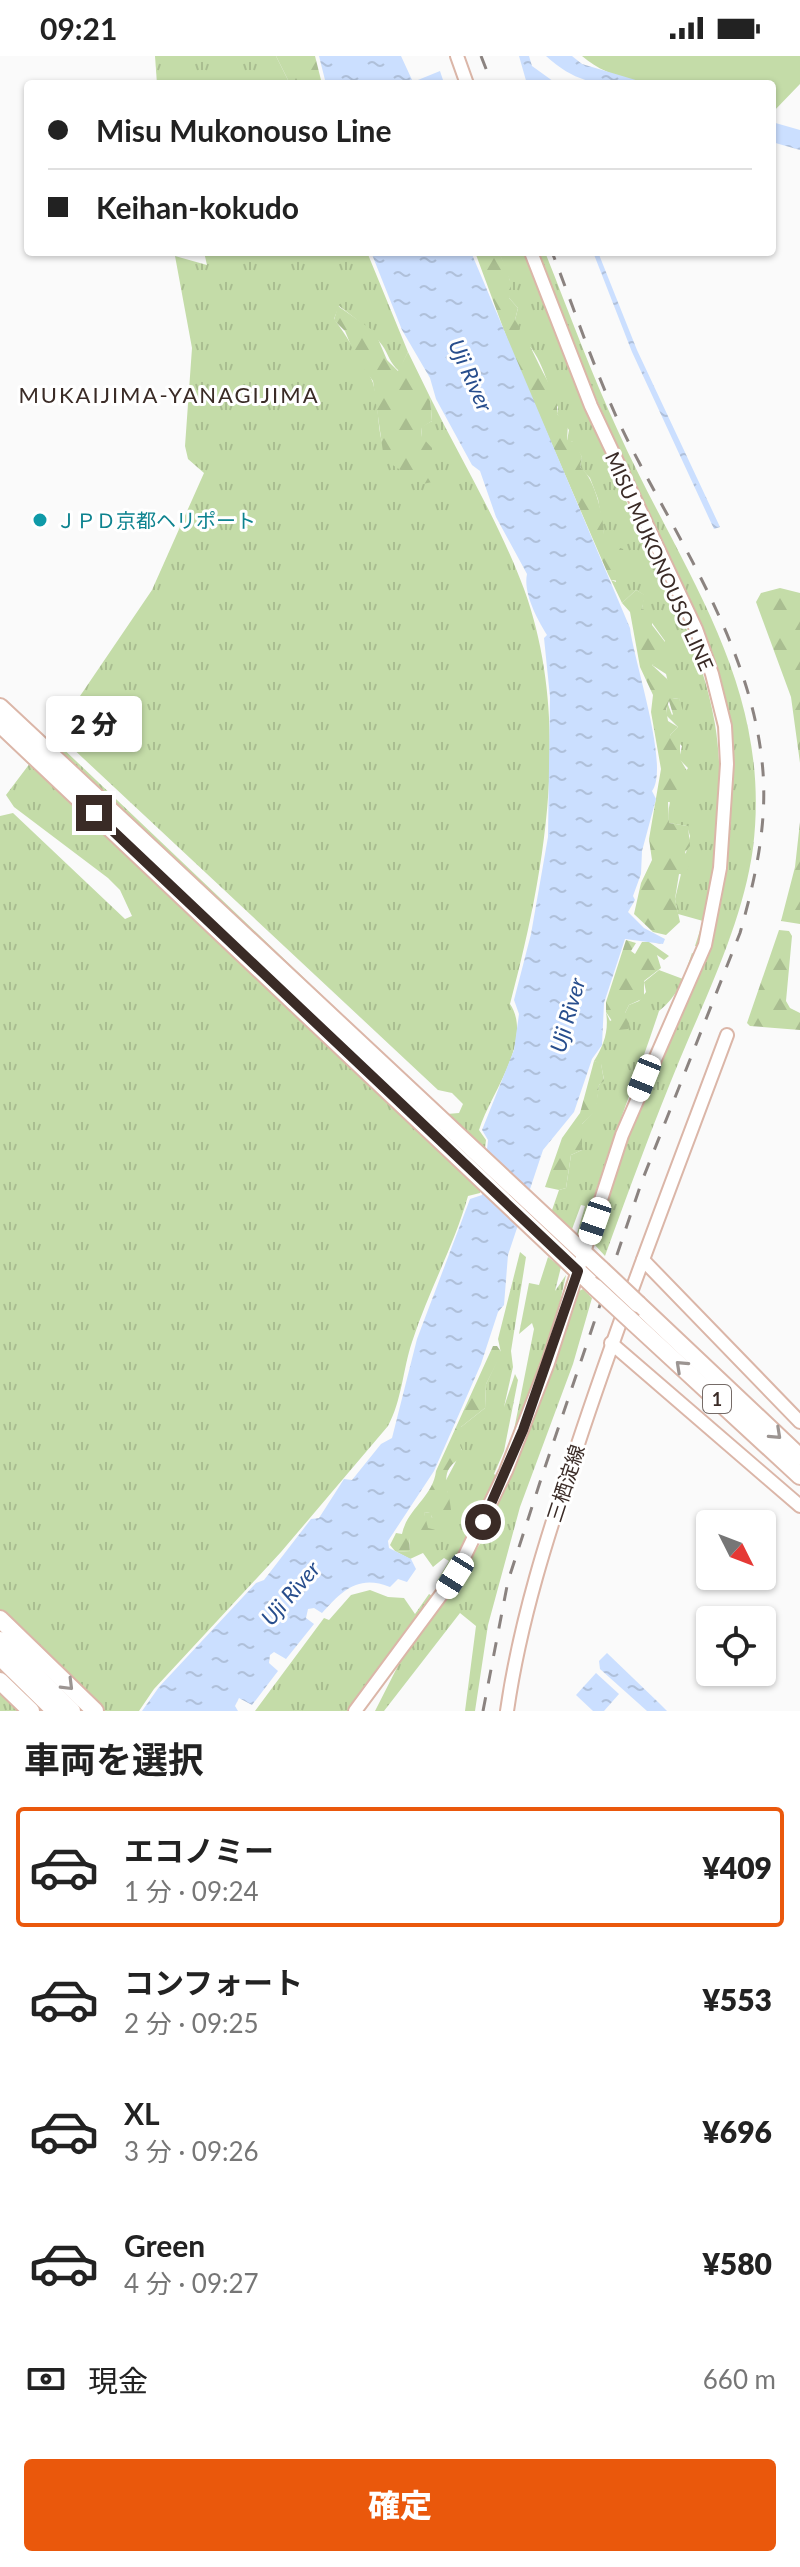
<!DOCTYPE html>
<html lang="ja">
<head>
<meta charset="utf-8">
<style>
	:root { --surface:#fff; --page:#f2f2f2; --text:#222; --muted:#767676; --line:#e0e0e0; --accent:#ea580c }
	body { margin:0; font-family:Lato,"Noto Sans JP",sans-serif; background:var(--page); color:var(--text); height:100vh; display:flex; flex-direction:column; font-size:30px; white-space:nowrap }
	* { box-sizing:border-box; margin:0 }
	p { font-size:26px; color:var(--muted) }
	.icon { flex:none; width:44px; height:44px; fill:none; stroke:currentColor; stroke-width:2; stroke-linecap:round; stroke-linejoin:round }
	.map { position:relative; height:1655px; overflow:hidden }
	.sheet { display:flex; flex-direction:column; background:var(--surface); flex:1 }
	.sheet>* { flex:none }
	.banner { position:absolute; left:24px; top:24px; width:752px; height:176px; border-radius:8px; box-shadow:0 2px 6px #0004; display:grid; align-content:center; height:176px; padding:0 24px; background:var(--surface) }
	.needle { width:52px; rotate:132deg }
	.fabs { position:absolute; left:696px; top:1454px; display:grid; gap:16px }
	.fabs a { display:grid; place-items:center; width:80px; height:80px; border-radius:8px; background:var(--surface); box-shadow:0 2px 6px #0004; font-size:40px }
	.end { position:absolute; width:36px; height:36px; margin:-18px; border:10px solid #3a2b26; background:#fff; box-shadow:0 0 0 4px #fff }
	.from { border-radius:50% }
	.bubble { position:absolute; height:56px; border-radius:8px; background:var(--surface); box-shadow:0 2px 6px #0004; font-size:26px; font-weight:800; line-height:56px; text-align:center }
	.car { position:absolute; width:24px; height:48px; margin:-24px -12px; border-radius:10px; box-shadow:0 0 6px 2px #0007; background:linear-gradient(#fff 24%,#345 0 40%,#fff 0 76%,#345 0 86%,#fff 0) }
	.banner b { display:flex; align-items:center; gap:28px; height:76px; font-size:30px }
	.banner b+b { border-top:2px solid var(--line) }
	.banner i { width:20px; height:20px; background:var(--text) }
	ul { padding:0; list-style:none }
	li { display:flex; align-items:center; gap:24px; height:120px; margin:0 16px 12px; padding:0 8px; border:4px solid transparent; border-radius:8px }
	li div { flex:1 }
	li b { display:block; font-size:30px }
	li em { font-style:normal; font-weight:800 }
	li.on { border-color:var(--accent) }
	li>.icon { width:72px; height:72px; stroke-width:1.5 }
	h2 { padding:0 24px; font-size:36px; line-height:96px }
	.pay { display:flex; align-items:center; gap:20px; height:88px; padding:0 24px; font-size:30px }
	.pay p { margin-inline-start:auto }
	.action { display:flex; gap:16px; margin-top:auto; padding:16px 24px }
	.action a { flex:1; height:92px; border-radius:8px; background:var(--accent); color:#fff; font-size:32px; font-weight:800; line-height:92px; text-align:center }
	.status { display:flex; justify-content:space-between; align-items:center; height:56px; padding:0 40px; background:var(--surface); direction:ltr }
	.status svg { height:22px; fill:currentColor }
	.map>svg:first-child { display:block }
	.grass { fill:url(#grass-tufts) }
	.forest { fill:url(#forest-firs) }
	.green { fill:#c4dca8 }
	.water { fill:url(#water-ripples) }
	.lines { fill:none; stroke-linecap:round; stroke-linejoin:round }
	.secondary-casing { stroke:#dbb6a8; stroke-width:16 }
	.highway-casing { stroke:#dbb6a8; stroke-width:20 }
	.secondary { stroke:#fff; stroke-width:12 }
	.highway { stroke:#fff; stroke-width:16 }
	.rail { stroke:#8b8380; stroke-width:3; stroke-dasharray:14 14; stroke-linecap:butt }
	.highway-bridge-casing { stroke:#dbb6a8; stroke-width:20; stroke-linecap:butt }
	.highway-bridge { stroke:#fff; stroke-width:16 }
	.oneway { stroke:#9c9592 }
	.route { stroke:#3a2b26; stroke-width:10 }
	.culture-dot { fill:#0f9aa8; stroke:#fff; stroke-width:3 }
	.labels { text-anchor:middle; dominant-baseline:central; stroke-width:6; stroke-linejoin:round; paint-order:stroke }
	.shield { fill:#fff; stroke:#756b67; stroke-width:2 }
	.shield-label { font-size:18px; font-weight:bold; fill:#3a2b26 }
	.culture-label { font-size:20px; fill:#0d838f; stroke:#fff; text-anchor:start }
	.street-label { font-size:20px; fill:#3a2b26; stroke:#fff }
	.water-label { font-size:22px; font-style:italic; fill:#284e8d; stroke:#fff }
	.neighbourhood-label { font-size:22px; letter-spacing:2px; fill:#3a2b26; stroke:#fff }
</style>
</head>
<body>
<div class="status"><b>09:21</b><svg viewBox="0 0 49 12"><path d="M0 12V9h3v3zM5 12V6h3v6zM10 12V3h3v9zM15 12V0h3v12zM26 1h20v11H26zM47 4h2v5h-2z"/></svg></div>
<div class="map">
<svg width="800" height="1655" viewBox="0 0 800 1655">
	<defs>
		<pattern id="grass-tufts" width="24" height="20" patternUnits="userSpaceOnUse" patternTransform="scale(2)"><rect width="24" height="20" fill="#c4dca8"/><path d="M3 7l-1-3M5 7V3M7 7l1-3M15 17l-1-3M17 17v-4M19 17l1-3" fill="none" stroke="#a9bd90"/></pattern>
		<pattern id="forest-firs" width="22" height="20" patternUnits="userSpaceOnUse" patternTransform="scale(2)"><rect width="22" height="20" fill="#c4dca8"/><path d="M5 1l3.5 6h-7zM16 11l3.5 6h-7z" fill="#a9bd90"/></pattern>
		<pattern id="water-ripples" width="26" height="14" patternUnits="userSpaceOnUse" patternTransform="scale(2)"><rect width="26" height="14" fill="#cbdfff"/><path d="M2 4q2-2 4 0t4 0M15 11q2-2 4 0t4 0" fill="none" stroke="#afc0da"/></pattern>
	</defs>
	<rect width="100%" height="100%" fill="#fafafa"/>
	<g class="grass">
		<path d="M155,0H276L290,28H157Z"/>
		<path d="M204,196H367L408,296L399,315C389,306 389,299 382,289C371,274 354,261 339,250L334,263C341,271 371,319 373,327C383,361 371,397 406,416L422,381L421,371L432,365L430,341C461,404 499,466 524,533C572,665 545,816 510,948C534,984 490,1038 479,1074L486,1084L480,1137L468,1140C454,1190 428,1236 412,1286C403,1313 402,1344 388,1370L281,1496L154,1633L139,1655H0V760L13,757L125,863L132,860L120,834L108,822L14,751L6,739L49,682L55,685L447,1058L459,1057L463,1048L452,1037L438,1034L68,688L61,668L152,534L204,417L188,403L185,390L192,292L175,200L207,209Z"/>
		<path d="M499,196H524C556,281 591,366 628,449C661,520 702,589 715,668C727,743 714,818 700,891L695,890L703,865L678,858L675,843L690,780L687,770L669,767C666,744 676,731 688,712L679,703L682,690L670,679L678,671L666,659L667,646L672,659L680,651L679,642L672,643L666,618L652,609L657,606L665,585L642,553L644,539L636,534L622,547L611,524L616,526L614,491L604,479L598,443L590,422L580,411L582,401L572,385H567L569,374L557,358L558,351C546,329 541,291 517,281L515,264L518,252L509,242L510,225Z"/>
		<path d="M536,196H545C569,256 591,317 618,375C682,516 773,629 753,792C743,865 708,936 680,1003C653,1068 629,1134 605,1200L593,1187L629,1071L714,874L731,760V678L715,612L565,272Z"/>
		<path d="M692,897L697,899C686,920 676,942 659,955C640,1013 616,1073 597,1132C592,1145 585,1177 576,1181L585,1150L581,1149L571,1176L551,1157L559,1134L566,1132L571,1099L582,1094V1068L595,1055L599,1029L604,1024L601,1008L594,1005C604,989 609,975 606,956L610,965L625,957L629,949L639,945L646,936L644,926L659,914L683,923Z"/>
		<path d="M520,1196L526,1201L511,1295L513,1311L504,1351L515,1318L518,1324L504,1395L494,1418L500,1422L457,1512L442,1529L437,1525L449,1505L444,1502L433,1511L423,1497L410,1503L395,1495L410,1496L409,1482L427,1481L424,1456L431,1457L432,1462L448,1437L444,1428L462,1394L459,1389L461,1371L485,1352L486,1328L501,1297L498,1283Z"/>
		<path d="M548,1201L561,1211L555,1235L566,1219C553,1283 530,1343 508,1404L534,1273L532,1267L519,1278L529,1227L539,1229Z"/>
		<path d="M583,1233L592,1242L573,1308L520,1451L488,1569L475,1655H465L476,1570L460,1557L384,1655H375L405,1596L482,1485L575,1237Z"/>
		<path d="M370,1534L388,1541L404,1542L415,1558L429,1538L434,1541L352,1655H255L324,1562L329,1564L351,1539Z"/>
	</g>
	<g class="forest">
		<path d="M276,0H315L322,28H290Z"/>
		<path d="M475,196H499C505,210 515,228 509,242L518,252L515,264L520,272L517,281L524,279C535,298 544,322 557,340V358L568,368L567,384L575,386L582,401L580,411C595,422 603,460 604,478L616,479L615,490L623,493L630,513L620,525L611,524L608,518L512,296Z"/>
		<path d="M338,250L375,276L387,304L398,315L408,296L430,341L432,365L421,372L422,381L432,392V426L423,428L391,408L383,396L373,325L357,304L345,275L334,264Z"/>
		<path d="M780,532L800,537V707L791,641L756,546L761,537Z"/>
		<path d="M636,534L645,539L642,553L652,557V569L668,590L664,604L652,609L679,634L672,643L679,642L685,661L681,666L675,665L669,645L666,653L668,665L678,671L670,679L680,684V703L696,730L676,747L668,746L669,767L688,770L690,790L685,796L690,807L686,819L679,818L675,843L680,866L666,879L653,876L634,858L641,827L652,804L649,783L661,713L651,656L653,639L640,611L630,556L622,547Z"/>
		<path d="M800,766V868L781,865L795,811Z"/>
		<path d="M779,874L789,875L792,880L786,945L790,952L800,957V974L750,970L747,967Z"/>
		<path d="M626,884L636,887L631,895L635,898L642,886H649L669,900L664,904L657,899L661,912L644,925V942L629,949L625,957L630,965L628,973L618,974L606,956V946Z"/>
		<path d="M594,1005L601,1007L604,1025L599,1029L596,1055L582,1068V1094L571,1099L566,1132L559,1134L545,1131L562,1082L580,1057Z"/>
		<path d="M493,1290H497L502,1297L486,1328L485,1352L461,1371L463,1384L460,1389L464,1400C436,1415 449,1430 451,1454L435,1467L430,1457L424,1456L428,1472L436,1474L428,1481L427,1491L409,1482L410,1496L395,1495L390,1489L396,1477L402,1478C407,1453 433,1441 436,1415Z"/>
	</g>
	<path class="green" d="M582,0H800V28L772,57V28C712,28 631,42 582,0Z"/>
	<g class="water">
		<path d="M319,0H401L413,26L440,15L444,27L326,28Z"/>
		<path d="M519,0H529L532,10L557,28H527Z"/>
		<path d="M546,0H572L582,8L649,28C605,28 581,32 546,0Z"/>
		<path d="M772,66L800,74V94L772,86Z"/>
		<path d="M371,196H471L630,572C634,606 670,711 652,735L656,743L642,795L641,818L633,840L635,844L628,856L644,872L665,883L663,888L625,883L604,947L602,989L592,1003L574,1056L543,1094L508,1199L504,1249L498,1256L481,1308L434,1415L388,1485L389,1492L411,1503L416,1513L407,1526L398,1523L390,1531C358,1518 342,1535 322,1557L314,1552L308,1553L306,1562L314,1568L286,1603L274,1596L270,1599L269,1607L278,1615L252,1649L239,1642L235,1650L238,1655H142L159,1631L256,1527L264,1524L311,1463L319,1462L344,1423L352,1424L381,1388L392,1382L417,1283L470,1143L482,1139L488,1084L482,1074L514,994L519,958L514,944L531,878L548,781L550,641L544,582L547,579C537,563 523,537 527,518L496,461L480,415L472,409L436,343L430,322L402,274Z"/>
		<path d="M593,196H598L637,294L720,471L714,473L632,296Z"/>
		<path d="M607,1597L659,1647L667,1655H647L600,1613L599,1605Z"/>
		<path d="M596,1617L619,1638L604,1655H593L576,1639Z"/>
	</g>
	<g class="lines">
		<defs>
			<g id="secondary">
				<path d="M457,0L467,28"/>
				<path d="M643,1204L800,1366"/>
				<path d="M611,1287L800,1450"/>
				<path d="M355,1655L455,1520L506,1415L548,1307L622,1079L705,889L720,812L727,708L725,670L712,618L696,573L591,350L531,196"/>
				<path d="M507,1655C520,1564 548,1478 577,1391C623,1252 676,1116 727,979"/>
			</g>
			<g id="highway">
				<path d="M0,651L602,1214"/>
				<path d="M0,668L595,1231"/>
				<path d="M638,1248L800,1401"/>
				<path d="M633,1266L800,1420"/>
				<path d="M0,1563L95,1655"/>
				<path d="M0,1584L72,1655"/>
				<path d="M0,1601L55,1655"/>
				<path d="M0,1625L31,1655"/>
			</g>
		</defs>
		<use href="#secondary" class="secondary-casing"/>
		<use href="#highway" class="highway-casing"/>
		<use href="#secondary" class="secondary"/>
		<use href="#highway" class="highway"/>
		<g class="rail">
			<path d="M481,0L492,28"/>
			<path d="M483,1655L508,1525L542,1420L642,1125L740,877C755,824 767,771 763,716C754,597 682,491 629,387C598,326 577,260 552,196"/>
		</g>
		<defs>
			<g id="highway-bridge">
				<path d="M602,1214L638,1248"/>
				<path d="M595,1231L633,1266"/>
			</g>
		</defs>
		<use href="#highway-bridge" class="highway-bridge-casing"/>
		<use href="#highway-bridge" class="highway-bridge"/>
	</g>
	<defs><path id="oneway-chevron" d="M-2-3.5L2.5 0L-2 3.5" fill="none" stroke-width="1.6" stroke-linecap="round" stroke-linejoin="round" transform="scale(2)"/></defs>
	<g class="oneway">
		<use href="#oneway-chevron" transform="translate(681 1310) rotate(-137)"/>
		<use href="#oneway-chevron" transform="translate(776 1378) rotate(43)"/>
		<use href="#oneway-chevron" transform="translate(68 1629) rotate(45)"/>
	</g>
	<g class="lines">
		<path class="route" d="M94,757L578,1215L523,1374L483,1466"/>
	</g>
	<circle class="culture-dot" cx="40" cy="464" r="8"/>
	<g class="labels">
		<rect class="shield" x="703" y="1329" width="28" height="28" rx="6"/>
		<g class="shield-label">
			<text x="717" y="1343">1</text>
		</g>
		<g class="culture-label">
			<text x="56" y="464">ＪＰＤ京都ヘリポート</text>
		</g>
		<g class="street-label">
			<text transform="translate(660 505) rotate(66)">MISU MUKONOUSO LINE</text>
			<text transform="translate(565 1427) rotate(-72)">三栖淀線</text>
		</g>
		<g class="water-label">
			<text transform="translate(471 319) rotate(66)">Uji River</text>
			<text transform="translate(567 959) rotate(-74)">Uji River</text>
			<text transform="translate(290 1537) rotate(-49)">Uji River</text>
		</g>
		<g class="neighbourhood-label">
			<text x="169" y="338">MUKAIJIMA-YANAGIJIMA</text>
		</g>
	</g>
</svg>
<div class="fabs">
<a><svg class="needle" viewBox="-14 -14 28 28"><path d="M0-13l5 13h-10z" fill="#e53935"/><path d="M0 13l5-13h-10z" fill="#767676"/></svg></a>
<a><svg class="icon" aria-label="locate" viewBox="0 0 24 24"><circle cx="12" cy="12" r="6"/><path d="M12 2v4M12 18v4M2 12h4M18 12h4"/></svg></a>
</div>
<i class="end from" style="left:483px;top:1466px"></i>
<i class="end" style="left:94px;top:757px"></i>
<div class="bubble" style="left:46px;top:640px;width:96px">2 分</div>
<i class="car" style="left:644px;top:1022px;rotate:202deg"></i>
<i class="car" style="left:595px;top:1165px;rotate:199deg"></i>
<i class="car" style="left:455px;top:1520px;rotate:212deg"></i>
<div class="banner">
<b><i class="from"></i>Misu Mukonouso Line</b>
<b><i></i>Keihan-kokudo</b>
</div>
</div>
<section class="sheet">
<h2>車両を選択</h2>
<ul>
<li class="on"><svg class="icon" aria-label="car" viewBox="0 0 24 24"><path d="M5 17H2v-5l4-1 3-4h7l3 4 3 1v5h-3M9 17h6M6 11h13"/><circle cx="7" cy="17" r="2"/><circle cx="17" cy="17" r="2"/></svg><div><b>エコノミー</b><p>1 分 · 09:24</p></div><em>¥409</em></li>
<li><svg class="icon" aria-label="car" viewBox="0 0 24 24"><path d="M5 17H2v-5l4-1 3-4h7l3 4 3 1v5h-3M9 17h6M6 11h13"/><circle cx="7" cy="17" r="2"/><circle cx="17" cy="17" r="2"/></svg><div><b>コンフォート</b><p>2 分 · 09:25</p></div><em>¥553</em></li>
<li><svg class="icon" aria-label="car" viewBox="0 0 24 24"><path d="M5 17H2v-5l4-1 3-4h7l3 4 3 1v5h-3M9 17h6M6 11h13"/><circle cx="7" cy="17" r="2"/><circle cx="17" cy="17" r="2"/></svg><div><b>XL</b><p>3 分 · 09:26</p></div><em>¥696</em></li>
<li><svg class="icon" aria-label="car" viewBox="0 0 24 24"><path d="M5 17H2v-5l4-1 3-4h7l3 4 3 1v5h-3M9 17h6M6 11h13"/><circle cx="7" cy="17" r="2"/><circle cx="17" cy="17" r="2"/></svg><div><b>Green</b><p>4 分 · 09:27</p></div><em>¥580</em></li>
</ul>
<div class="pay"><svg class="icon" aria-label="cash" viewBox="0 0 24 24"><path d="M3 7h18v10H3z"/><circle cx="12" cy="12" r="2"/></svg>現金<p>660 m</p></div>
<div class="action"><a>確定</a></div>
</section>
</body>
</html>
